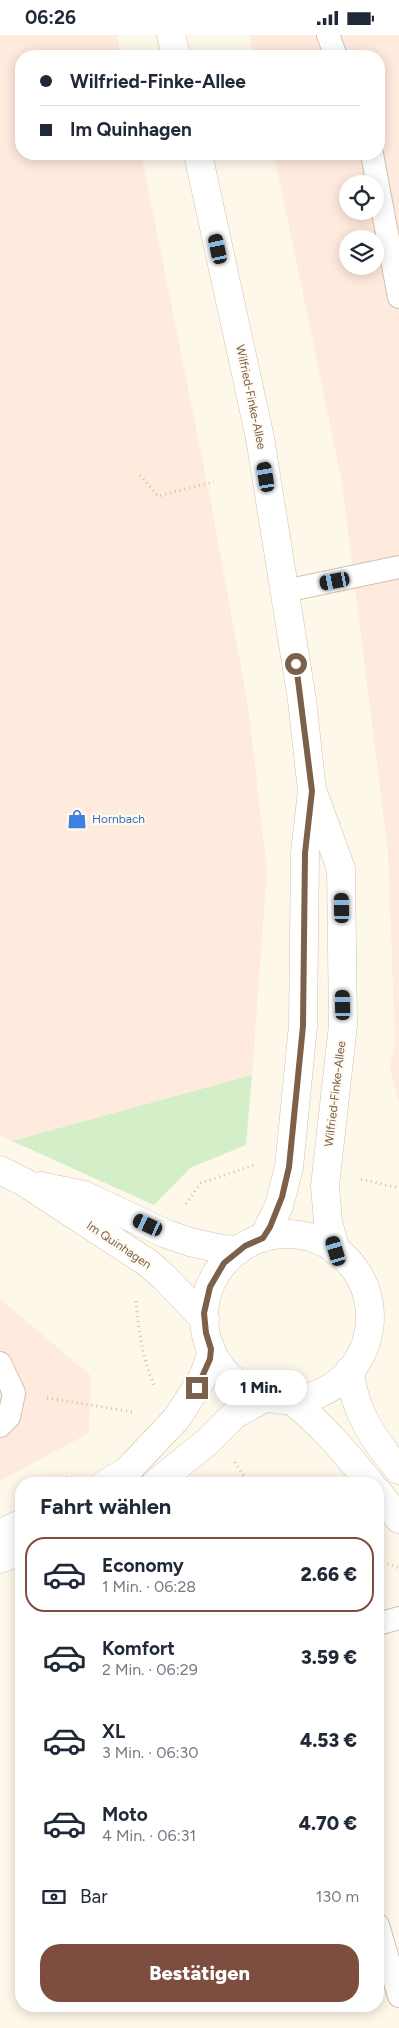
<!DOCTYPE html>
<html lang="de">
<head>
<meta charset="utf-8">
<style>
	:root { --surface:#fff; --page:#f6f6f7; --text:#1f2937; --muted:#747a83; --line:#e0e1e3; --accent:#7d4d3f }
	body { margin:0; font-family:Figtree,sans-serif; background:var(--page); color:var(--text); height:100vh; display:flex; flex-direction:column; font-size:19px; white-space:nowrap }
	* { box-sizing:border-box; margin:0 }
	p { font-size:16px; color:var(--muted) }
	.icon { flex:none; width:28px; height:28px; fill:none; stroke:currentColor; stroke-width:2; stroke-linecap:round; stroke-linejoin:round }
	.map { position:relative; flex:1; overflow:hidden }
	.side { position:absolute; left:15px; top:1442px; width:369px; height:535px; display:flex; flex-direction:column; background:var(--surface); border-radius:20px; box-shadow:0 2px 12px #0003 }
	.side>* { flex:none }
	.top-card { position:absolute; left:15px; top:15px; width:370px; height:110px; border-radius:20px; box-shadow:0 2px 12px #0003; display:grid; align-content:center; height:110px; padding:0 25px; background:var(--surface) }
	.buttons { position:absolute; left:339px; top:140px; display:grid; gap:10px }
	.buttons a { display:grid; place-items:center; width:45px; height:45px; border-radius:50%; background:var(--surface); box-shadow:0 2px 12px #0003; font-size:25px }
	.end { position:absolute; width:22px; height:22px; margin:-11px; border:6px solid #7c604a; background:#fff; box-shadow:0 0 0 2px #fff }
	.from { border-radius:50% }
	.bubble { position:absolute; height:35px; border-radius:18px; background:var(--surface); box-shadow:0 2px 12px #0003; font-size:16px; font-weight:800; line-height:35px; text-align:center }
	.car { position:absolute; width:15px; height:30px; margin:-15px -8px; border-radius:6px; box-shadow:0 0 4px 1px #0007; background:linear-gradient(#222 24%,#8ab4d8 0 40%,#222 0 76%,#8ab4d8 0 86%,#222 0) }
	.top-card b { display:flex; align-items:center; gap:18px; height:48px; font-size:19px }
	.top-card b+b { border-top:1px solid var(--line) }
	.top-card i { width:12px; height:12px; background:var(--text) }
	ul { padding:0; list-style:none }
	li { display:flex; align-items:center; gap:15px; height:75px; margin:0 10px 8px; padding:0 15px; border:2px solid transparent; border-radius:20px }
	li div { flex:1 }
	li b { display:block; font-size:19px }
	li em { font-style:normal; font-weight:800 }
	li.on { border-color:var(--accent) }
	li>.icon { width:45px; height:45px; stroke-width:1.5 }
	h2 { padding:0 25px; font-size:22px; line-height:60px }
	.pay { display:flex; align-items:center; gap:12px; height:55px; padding:0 25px; font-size:19px }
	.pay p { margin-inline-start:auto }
	.primary-button { display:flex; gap:10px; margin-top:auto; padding:10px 25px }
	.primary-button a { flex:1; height:58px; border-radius:20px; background:var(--accent); color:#fff; font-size:20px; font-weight:800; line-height:58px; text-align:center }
	.status { display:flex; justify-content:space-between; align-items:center; height:35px; padding:0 25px; background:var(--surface); direction:ltr }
	.status svg { height:14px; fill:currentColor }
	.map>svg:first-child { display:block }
	.commercial { fill:#ffeade; fill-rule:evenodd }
	.green { fill:#d4eec7 }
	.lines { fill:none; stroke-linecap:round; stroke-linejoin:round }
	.service-casing { stroke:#d2c1ae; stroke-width:24 }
	.minor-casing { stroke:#d2c1ae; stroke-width:29 }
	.tertiary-casing { stroke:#d2c1ae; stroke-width:29 }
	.path { stroke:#dcbca2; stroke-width:3; stroke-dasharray:1 4; stroke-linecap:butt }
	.service { stroke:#fff; stroke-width:22 }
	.minor { stroke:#fff; stroke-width:28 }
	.tertiary { stroke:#fff; stroke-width:28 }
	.route { stroke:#7c604a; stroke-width:6 }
	.labels { text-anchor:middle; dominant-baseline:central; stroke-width:4.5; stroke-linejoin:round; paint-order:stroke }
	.street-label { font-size:12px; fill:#7c604a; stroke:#fffbf2 }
	.shop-label { font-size:12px; fill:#366cbe; stroke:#fffbf2; text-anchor:start }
</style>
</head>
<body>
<div class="status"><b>06:26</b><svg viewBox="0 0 49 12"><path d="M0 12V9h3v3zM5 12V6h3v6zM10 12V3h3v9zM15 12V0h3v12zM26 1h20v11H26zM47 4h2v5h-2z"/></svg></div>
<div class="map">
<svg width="399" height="1993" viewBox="0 0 399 1993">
	<rect width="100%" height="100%" fill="#fef8eb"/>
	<g class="commercial">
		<path d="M0,0H117L121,21H21V119H141L210,463L248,671L267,835L252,1040L12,1106L0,1100Z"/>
		<path d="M249,0H399V1067L390,1033L395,1007L388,817L342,447L274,119H379V21H254ZM348,149H375V176H348ZM348,204H375V231H348Z"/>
		<path d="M0,1264L91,1341L89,1398L0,1446Z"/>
	</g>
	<path class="green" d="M252,1040L246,1110L190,1133L154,1170L12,1106Z"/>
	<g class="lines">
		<defs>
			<g id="service">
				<path d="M328,0L336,21"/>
				<path d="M372,119L399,262"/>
				<path d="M285,556L399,532"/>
				<path d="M0,1328L14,1358L9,1382L0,1391"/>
				<path d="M378,1589L399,1583"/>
				<path d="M378,1890L399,1961"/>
			</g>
			<g id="minor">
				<path d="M0,1135L24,1147L148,1228L164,1242L205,1285"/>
				<path d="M40,1151L84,1160L164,1198L190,1207L221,1214L239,1215"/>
			</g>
			<g id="tertiary">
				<path d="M171,0L176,21"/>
				<path d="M198,119L260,403L302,665L312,756L305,818L303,991L289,1132L279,1171L263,1203"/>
				<path d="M314,760L341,834L343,990L325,1151L328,1187L336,1216"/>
				<circle cx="287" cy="1282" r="83"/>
				<path d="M350,1335C353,1375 374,1405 399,1435"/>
				<path d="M290,1364C322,1390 345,1417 371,1449"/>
				<path d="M105,1449L126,1437L177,1383L202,1344L210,1324L211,1314"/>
				<path d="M155,1449L207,1407L234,1380L266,1362"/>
				<path d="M378,1457L399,1484"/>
				<path d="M0,1498L21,1489"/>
				<path d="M0,1524L21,1516"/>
			</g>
		</defs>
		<use href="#service" class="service-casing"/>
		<use href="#minor" class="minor-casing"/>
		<use href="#tertiary" class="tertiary-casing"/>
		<g class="path">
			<path d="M140,440L158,461L214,447"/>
			<path d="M361,1144L399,1153"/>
			<path d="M186,1169L201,1148L254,1130"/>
			<path d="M136,1266C139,1298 142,1322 155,1352"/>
			<path d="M47,1363L134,1377"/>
			<path d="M235,1427L249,1449"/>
			<path d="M53,1449L70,1441"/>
			<path d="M378,1525L399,1533"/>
		</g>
		<use href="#service" class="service"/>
		<use href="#minor" class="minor"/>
		<use href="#tertiary" class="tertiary"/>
	</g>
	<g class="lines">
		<path class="route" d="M197,1353L210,1324L211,1314L206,1298L204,1278L210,1252L224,1228L245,1211L263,1203L270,1192L282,1162L289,1132L303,991L305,818L312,756L296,629"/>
	</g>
	<defs>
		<symbol id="shop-bare" viewBox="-9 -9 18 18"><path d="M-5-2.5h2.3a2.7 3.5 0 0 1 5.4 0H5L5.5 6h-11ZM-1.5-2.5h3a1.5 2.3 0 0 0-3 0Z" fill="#3f7fe0" stroke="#fffbf2" stroke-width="2.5" paint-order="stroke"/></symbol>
	</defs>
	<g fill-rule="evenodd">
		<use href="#shop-bare" x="63" y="770" width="28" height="28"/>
	</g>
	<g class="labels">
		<g class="street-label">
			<text transform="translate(251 362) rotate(78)">Wilfried-Finke-Allee</text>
			<text transform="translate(335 1059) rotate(-83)">Wilfried-Finke-Allee</text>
			<text transform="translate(119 1210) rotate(34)">Im Quinhagen</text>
		</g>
		<g class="shop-label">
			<text x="92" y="784">Hornbach</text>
		</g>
	</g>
</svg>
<div class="buttons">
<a><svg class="icon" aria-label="locate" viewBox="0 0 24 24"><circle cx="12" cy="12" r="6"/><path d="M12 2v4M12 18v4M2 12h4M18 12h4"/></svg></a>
<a><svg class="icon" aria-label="layers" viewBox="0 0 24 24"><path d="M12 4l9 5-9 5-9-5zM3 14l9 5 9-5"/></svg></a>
</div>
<i class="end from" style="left:296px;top:629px"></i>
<i class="end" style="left:197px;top:1353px"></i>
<div class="bubble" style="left:215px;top:1335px;width:92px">1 Min.</div>
<i class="car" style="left:218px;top:214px;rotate:348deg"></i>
<i class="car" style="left:266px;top:442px;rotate:351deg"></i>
<i class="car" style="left:335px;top:546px;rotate:259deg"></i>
<i class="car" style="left:342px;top:873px;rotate:359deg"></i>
<i class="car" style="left:343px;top:970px;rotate:359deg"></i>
<i class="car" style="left:148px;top:1190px;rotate:295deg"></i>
<i class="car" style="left:336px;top:1216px;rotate:343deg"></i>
<div class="top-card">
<b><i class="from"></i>Wilfried-Finke-Allee</b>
<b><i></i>Im Quinhagen</b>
</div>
<section class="side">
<h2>Fahrt wählen</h2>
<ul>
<li class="on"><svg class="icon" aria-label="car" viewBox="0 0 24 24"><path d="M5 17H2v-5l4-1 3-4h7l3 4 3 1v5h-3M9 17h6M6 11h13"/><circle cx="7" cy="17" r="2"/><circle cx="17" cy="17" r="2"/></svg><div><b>Economy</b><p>1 Min. · 06:28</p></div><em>2.66 €</em></li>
<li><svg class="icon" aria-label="car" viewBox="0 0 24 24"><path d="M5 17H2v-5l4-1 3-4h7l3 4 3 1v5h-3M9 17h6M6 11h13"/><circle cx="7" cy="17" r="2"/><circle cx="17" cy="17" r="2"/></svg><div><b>Komfort</b><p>2 Min. · 06:29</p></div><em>3.59 €</em></li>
<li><svg class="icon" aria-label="car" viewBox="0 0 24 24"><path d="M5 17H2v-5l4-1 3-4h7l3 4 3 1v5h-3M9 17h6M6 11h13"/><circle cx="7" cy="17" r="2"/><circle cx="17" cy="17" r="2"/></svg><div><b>XL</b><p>3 Min. · 06:30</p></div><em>4.53 €</em></li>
<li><svg class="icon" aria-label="car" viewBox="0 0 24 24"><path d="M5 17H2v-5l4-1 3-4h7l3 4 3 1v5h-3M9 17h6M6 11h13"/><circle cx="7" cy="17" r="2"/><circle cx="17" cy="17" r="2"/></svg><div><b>Moto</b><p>4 Min. · 06:31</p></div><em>4.70 €</em></li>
</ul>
<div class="pay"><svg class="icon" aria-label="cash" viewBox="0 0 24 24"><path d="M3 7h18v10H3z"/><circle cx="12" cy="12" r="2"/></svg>Bar<p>130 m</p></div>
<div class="primary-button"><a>Bestätigen</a></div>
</section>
</div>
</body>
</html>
